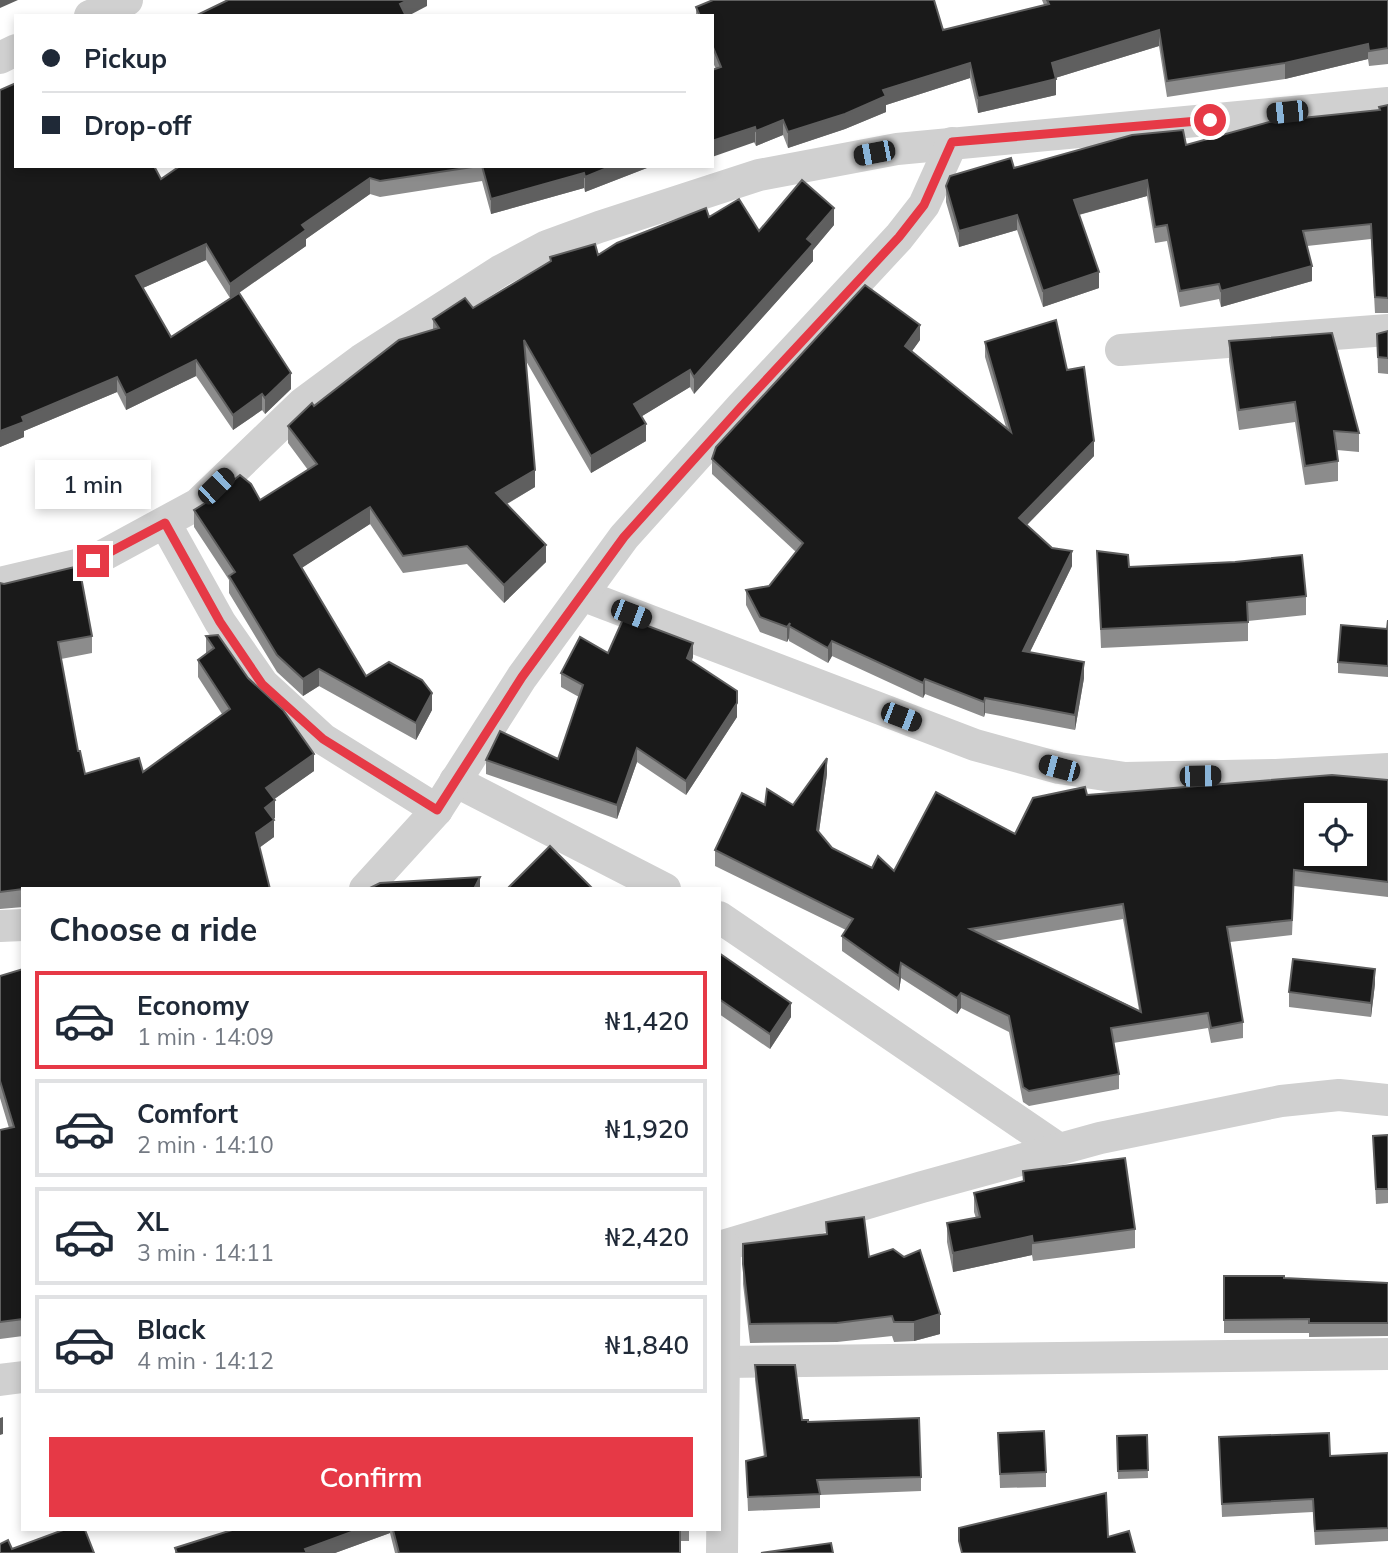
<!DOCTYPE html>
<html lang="en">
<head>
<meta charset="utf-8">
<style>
	:root { --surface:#fff; --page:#f6f6f7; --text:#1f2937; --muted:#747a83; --line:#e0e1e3; --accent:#e63946 }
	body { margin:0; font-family:Mulish,sans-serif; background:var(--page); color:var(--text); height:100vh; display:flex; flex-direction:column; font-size:26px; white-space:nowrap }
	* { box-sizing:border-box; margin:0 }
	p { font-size:23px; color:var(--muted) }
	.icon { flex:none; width:38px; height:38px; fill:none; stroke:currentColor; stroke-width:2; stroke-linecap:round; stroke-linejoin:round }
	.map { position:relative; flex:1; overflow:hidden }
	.sheet { position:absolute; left:21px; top:887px; width:700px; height:644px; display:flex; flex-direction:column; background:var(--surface); border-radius:0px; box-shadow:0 4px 10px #0003 }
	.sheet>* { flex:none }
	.top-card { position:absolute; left:14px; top:14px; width:700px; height:154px; border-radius:0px; box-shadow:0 4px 10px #0003; display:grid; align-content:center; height:154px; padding:0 28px; background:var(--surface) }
	.controls { position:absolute; left:1304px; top:803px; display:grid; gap:14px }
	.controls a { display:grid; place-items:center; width:63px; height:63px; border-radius:0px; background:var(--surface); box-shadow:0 4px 10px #0003; font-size:35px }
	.end { position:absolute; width:32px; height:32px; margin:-16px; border:9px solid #e63946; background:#fff; box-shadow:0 0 0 4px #fff }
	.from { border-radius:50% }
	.bubble { position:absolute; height:49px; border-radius:0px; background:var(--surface); box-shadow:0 4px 10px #0003; font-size:23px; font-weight:600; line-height:49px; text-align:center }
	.car { position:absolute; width:21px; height:42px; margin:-21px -10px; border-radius:9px; box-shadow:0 0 5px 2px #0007; background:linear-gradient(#222 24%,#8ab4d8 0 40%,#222 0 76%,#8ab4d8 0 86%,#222 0) }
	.top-card b { display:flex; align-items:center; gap:24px; height:66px; font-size:26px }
	.top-card b+b { border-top:2px solid var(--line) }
	.top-card i { width:18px; height:18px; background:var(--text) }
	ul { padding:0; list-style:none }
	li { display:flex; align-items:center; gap:21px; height:98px; margin:0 14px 10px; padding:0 14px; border:4px solid var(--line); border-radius:0px }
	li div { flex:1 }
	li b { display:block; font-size:26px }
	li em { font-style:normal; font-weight:600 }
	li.current { border-color:var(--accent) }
	li>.icon { width:63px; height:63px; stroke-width:1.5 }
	h2 { padding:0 28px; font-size:32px; line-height:84px }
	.primary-button { display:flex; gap:14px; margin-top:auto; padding:14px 28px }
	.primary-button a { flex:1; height:80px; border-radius:0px; background:var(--accent); color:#fff; font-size:28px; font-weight:600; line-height:80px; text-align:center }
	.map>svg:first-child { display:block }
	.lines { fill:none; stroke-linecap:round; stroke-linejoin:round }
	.minor { stroke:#d0d0d0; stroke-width:32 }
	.wall { fill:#8c8c8c; fill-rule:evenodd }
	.shaded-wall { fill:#5f5f5f }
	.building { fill:#1a1a1a; stroke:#5f5f5f; stroke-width:2; fill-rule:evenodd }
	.route { stroke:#e63946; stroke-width:9 }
</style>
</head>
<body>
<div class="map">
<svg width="1388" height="1553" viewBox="0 0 1388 1553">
	<rect width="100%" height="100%" fill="#fff"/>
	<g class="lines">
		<g class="minor">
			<path d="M90,16L127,0"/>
			<path d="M0,58L16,50"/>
			<path d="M1121,350L1388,330"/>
			<path d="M165,523L220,622L263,684L323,739L437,810"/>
			<path d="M0,583L93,561L198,504L303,403L361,360L500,271L547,246L599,227L759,175L897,149L1388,103"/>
			<path d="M582,595L975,745L1059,768L1125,778L1276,775L1388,769"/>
			<path d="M455,781L665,889"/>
			<path d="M365,889L437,810L522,677L624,537L741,407L899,237L924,205L952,143"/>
			<path d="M719,917L1059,1149"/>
			<path d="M0,926L23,925"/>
			<path d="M719,1247L922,1187L1100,1138L1281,1101L1339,1095L1388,1100"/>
			<path d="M724,1362L1388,1354"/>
			<path d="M0,1380L23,1377"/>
			<path d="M722,1553L725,1246"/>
		</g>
	</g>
	<g class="wall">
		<path d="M1042,0H1388V64L1369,66L1368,59L1285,79L1167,97L1159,46L1055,78L1056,95L978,113L970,78L886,105V112L845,129L788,148L783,135L756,146L712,61V16H696V7L943,30L1044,5Z"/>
		<path d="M0,90L161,179L180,166H652L585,192L584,188L491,214L482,181L380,197L370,194L306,239V246L239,293L291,389L265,414L262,410L233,430L196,376L126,410L117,392L24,431V437L0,447ZM206,260L230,298L171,337L143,288Z"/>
		<path d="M1388,105V313H1375L1371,239L1307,246L1312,281L1221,307L1219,299L1180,307L1167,241L1155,243L1147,196L1079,215L1099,288L1043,307L1017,230L959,247L946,202V186L1014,168L1186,145L1379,110Z"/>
		<path d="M709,217L759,231L834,225L813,250V261L694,394L690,387L642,416L646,441L591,473L526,361L535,487L507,504L546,562L504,603L467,564L403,573L370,524L301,568L366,676L432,710L416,740L319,686L303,696L277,672L229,593V580L194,527V510L260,500L308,470L288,443V426L314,406L433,330V319L473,308L550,261V257L598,255Z"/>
		<path d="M1388,331V374L1378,373L1377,334Z"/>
		<path d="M920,340L911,352L1006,427L985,357V342L1067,370L1094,456L1027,525L1072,566L1030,652L1084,678L1075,730L985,713L984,717L925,694L923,698L832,656L828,663L789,641V638L787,642L760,632L746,605V590L769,586L796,552L712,474V459Z"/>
		<path d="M1229,341L1359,433V452L1337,450L1338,461V481L1305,485L1295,422L1239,430L1229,361Z"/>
		<path d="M1097,551L1129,567L1306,596V615L1248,621V641L1101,648Z"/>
		<path d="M0,583L92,636V653L61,659L78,751L85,774L143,772L222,714L198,677V660L206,654V636L314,771L274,799L275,818L273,819L274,837L259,848L23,889V907L0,909Z"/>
		<path d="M1388,620V677L1338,673V662L1387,629Z"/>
		<path d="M608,653L693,657L692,661L737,717L686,795L637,762L617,819L486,774V760L558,759L579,697L561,687V673Z"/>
		<path d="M827,774L819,832L832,848L872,868L894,871L1015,834L1087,795L1388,780V897L1294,886L1292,935L1230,942L1243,1022V1038L1211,1043L1208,1028L1113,1043L1119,1074V1089L1029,1106L1023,1102L1009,1032L961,1008L957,1014L901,978L899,991L842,951V936L846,930L715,866V850L765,805H793ZM1123,919L1139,1010L994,941Z"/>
		<path d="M719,953L791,1017L770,1049L719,1014Z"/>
		<path d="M23,969V1336L0,1339V1130L9,1128L0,1098V976Z"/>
		<path d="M1375,984L1371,1017L1289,1007V992Z"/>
		<path d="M1388,1135V1203L1376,1204L1373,1136Z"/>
		<path d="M1023,1171L1135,1229V1248L1033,1261L1032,1255L953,1272L947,1242V1223L976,1218L974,1212V1193L1023,1181Z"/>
		<path d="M826,1222L869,1257L940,1334L914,1341L894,1342L892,1336L837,1342L750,1343L743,1284V1244L826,1234Z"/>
		<path d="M1224,1276L1388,1283V1336L1309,1337V1333H1224Z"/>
		<path d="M755,1365L802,1420L921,1477V1491L820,1495V1508L748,1511L746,1461L764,1457L755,1380Z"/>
		<path d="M998,1433L1046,1472V1487L1000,1488Z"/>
		<path d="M1147,1435L1148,1478L1118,1479L1117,1436Z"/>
		<path d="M1219,1437L1330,1456L1388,1453V1541L1315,1545L1313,1512L1222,1517Z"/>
		<path d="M232,1530H689V1541H680V1553H395L390,1533L335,1553H175V1548Z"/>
	</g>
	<g class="shaded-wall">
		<path d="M0,0H18L0,8Z"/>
		<path d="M408,0H427V6L408,16H400V4Z"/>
		<path d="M1159,30V46L1052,79V63Z"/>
		<path d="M1368,44V59L1285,79V63Z"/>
		<path d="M970,63V78L886,105V112L845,129L788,148V132L883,90Z"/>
		<path d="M1056,79V95L978,113V98Z"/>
		<path d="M783,120V135L756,146V131Z"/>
		<path d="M755,127V142L712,157V141Z"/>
		<path d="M612,166H652L585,192V177Z"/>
		<path d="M584,173V188L491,214V199Z"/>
		<path d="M370,178V194L306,239V246L230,299V284L302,225Z"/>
		<path d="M1147,180V196L1074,216V200Z"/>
		<path d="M834,208V225L813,250V261L694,394V377Z"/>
		<path d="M1017,215V230L959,247V231Z"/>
		<path d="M206,244V260L136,291V276Z"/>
		<path d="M1312,266V281L1221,307V291Z"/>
		<path d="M1099,272V288L1043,307V291Z"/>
		<path d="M920,325V340L905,361V346Z"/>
		<path d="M196,360V376L126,410V395Z"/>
		<path d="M690,370V387L634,421V404Z"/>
		<path d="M291,373V389L265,414V398Z"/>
		<path d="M117,377V392L24,431V437L0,447V431L22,417Z"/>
		<path d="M262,394V410L233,430V415Z"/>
		<path d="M646,424V441L591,473V456Z"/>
		<path d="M1094,441V456L1019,533V518Z"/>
		<path d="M535,470V487L496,510V493Z"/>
		<path d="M370,507V524L294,573V555Z"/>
		<path d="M546,545V562L504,603V585Z"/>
		<path d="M1072,551V566L1023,666V651Z"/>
		<path d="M790,623L789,638L787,642V627Z"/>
		<path d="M832,641V656L828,663V648Z"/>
		<path d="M693,643V657L687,672V658Z"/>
		<path d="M1084,662V678L1075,730V715Z"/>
		<path d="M319,669V686L303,696V679Z"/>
		<path d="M925,679V694L923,698V683Z"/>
		<path d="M432,693V710L416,740V723Z"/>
		<path d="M985,698V713L984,717V702Z"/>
		<path d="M737,703V717L686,795V781Z"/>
		<path d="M637,748V762L617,819V805Z"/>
		<path d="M314,754V771L266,805V788Z"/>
		<path d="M827,758V774L817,845V830Z"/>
		<path d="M275,800V818L265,825V808Z"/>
		<path d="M274,820V837L256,850V833Z"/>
		<path d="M480,877V889H474Z"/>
		<path d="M901,963V978L899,991V976Z"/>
		<path d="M1375,969V984L1371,1017V1003Z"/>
		<path d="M961,993V1008L957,1014V998Z"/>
		<path d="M791,1003V1017L770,1049V1034Z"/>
		<path d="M1032,1236V1255L953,1272V1253Z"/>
		<path d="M940,1314V1334L914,1341V1322Z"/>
		<path d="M3,1417V1434L0,1435V1418Z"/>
		<path d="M357,1530H390V1533L335,1553H305V1549Z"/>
	</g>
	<g class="building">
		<path d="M228,0H408L400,4L406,16H198L197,15Z"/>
		<path d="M713,0H934L943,30L1049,4L1047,0H1388V48L1369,51L1368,44L1285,63L1167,81L1159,30L1052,63L1056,79L978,98L970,63L883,90L886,96L845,114L788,132L783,120L756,131L755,127L712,141V70L721,67L712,45V16H700L696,7Z"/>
		<path d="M16,83V166H154L161,179L180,166H479L380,181L370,178L302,225L306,230L230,284L206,244L136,276L171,337L239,293L291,373L265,398L262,394L233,415L196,360L126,395L117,377L22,417L24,422L0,431V90Z"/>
		<path d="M1388,105V298L1375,297L1371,224L1303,231L1312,266L1221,291L1219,284L1180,291L1167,225L1155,227L1147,180L1074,200L1099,272L1043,291L1017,215L959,231L946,186L950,176L1011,158L1014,168L1132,135L1183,130L1186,145L1273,121L1380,110L1379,107Z"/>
		<path d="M482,166H612L585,177L584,173L491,199Z"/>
		<path d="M802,180L834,208L807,239L813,244L694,377L690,370L634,404L646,424L591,456L524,340L535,470L496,493L546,545L504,585L467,546L403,556L370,507L294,555L366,676L389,662L422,680L432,693L416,723L319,669L303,679L277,655L229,576L235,572L194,510L210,500L240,475L251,484L260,500L317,464L288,426L312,403L314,406L399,340L439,328L433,319L465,298L473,308L551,261L550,257L595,244L598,255L617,243L706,208L709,217L739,199L759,231Z"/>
		<path d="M865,285L920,325L905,346L1011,432L985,342L1056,320L1067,370L1084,367L1094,441L1019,518L1052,548L1072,551L1023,651L1084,662L1075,715L985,698L984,702L925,679L923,683L832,641L828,648L789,626L790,623L787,627L760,617L746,590L769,586L803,543L712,459L716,447Z"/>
		<path d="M1388,331V358L1378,357L1377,334Z"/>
		<path d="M1332,333L1359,433L1334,431L1338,461L1305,466L1295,402L1239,410L1229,341Z"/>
		<path d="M1097,551L1128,555L1129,567L1235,562L1302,555L1306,596L1247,602L1248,622L1101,629Z"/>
		<path d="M79,566L92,636L58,642L78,751H80L85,774L139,758L143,772L230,709L198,660L214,648L206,636L218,635L248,678L283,710L314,754L266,788L275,800L265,808L274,820L256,833L270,889H23L0,892V583L4,584Z"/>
		<path d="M624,617L693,643L687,658L737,691V703L686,781L637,748L617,805L486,760L500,731L558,759L583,685L561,673L580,637L608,653Z"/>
		<path d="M1388,620V666L1338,662L1341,625L1387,629Z"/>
		<path d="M827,758L817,830L832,848L872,868L878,856L894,871L936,792L1015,834L1033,798L1085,787L1087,795L1332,775L1388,780V882L1294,870L1292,920L1227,927L1243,1022L1211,1028L1208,1013L1111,1028L1119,1074L1029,1091L1023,1087L1009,1016L961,993L957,998L901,963L899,976L842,936L853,919L715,850L742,793L765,805L767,789L793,805ZM1316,816H1354V854H1316ZM1123,904L1141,1012L970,929Z"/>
		<path d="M550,846L593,889H507Z"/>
		<path d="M480,877L474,889H368L380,883Z"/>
		<path d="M719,953L791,1003L770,1034L719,999Z"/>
		<path d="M1293,959L1375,969L1371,1003L1289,992Z"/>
		<path d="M23,969V1319L0,1322V1130L14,1127L0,1081V976Z"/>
		<path d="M1388,1135V1189H1376L1373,1136Z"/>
		<path d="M1125,1158L1135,1229L1033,1243L1032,1236L953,1253L947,1223L980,1217L974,1193L1024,1181L1023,1171Z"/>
		<path d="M864,1217L869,1257L893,1249L904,1257L920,1250L940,1314L914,1322H894L892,1316L837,1323L750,1324L743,1264V1244L827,1234L826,1222Z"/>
		<path d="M1224,1276H1284V1278L1388,1283V1323H1309V1319L1224,1320Z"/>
		<path d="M755,1365H795L802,1420H808V1422L919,1418L921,1477L817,1480L820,1494L748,1497L746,1461L766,1456Z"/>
		<path d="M1044,1431L1046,1472L1000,1474L998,1433Z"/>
		<path d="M1329,1433L1330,1456L1388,1453V1528L1315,1531L1313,1499L1222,1504L1219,1437Z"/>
		<path d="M1147,1435L1148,1470L1118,1471L1117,1436Z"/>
		<path d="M1106,1493L1108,1537L1129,1531L1135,1553H962L959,1541V1528Z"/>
		<path d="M63,1530H85L94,1553H0V1544L8,1540L12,1549Z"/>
		<path d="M232,1530H357L305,1549L307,1553H177L175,1548Z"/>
		<path d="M393,1530H680V1553H399Z"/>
		<path d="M831,1543L833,1553H761Z"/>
	</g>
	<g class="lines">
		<path class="route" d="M93,561L165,523L220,622L262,684L323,739L437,810L522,677L624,537L741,407L899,237L924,205L952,142L1210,120"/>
	</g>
</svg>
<div class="controls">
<a><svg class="icon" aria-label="locate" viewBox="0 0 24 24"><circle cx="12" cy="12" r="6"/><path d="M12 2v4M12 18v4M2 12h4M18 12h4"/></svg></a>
</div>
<i class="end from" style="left:1210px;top:120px"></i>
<i class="end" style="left:93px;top:561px"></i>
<div class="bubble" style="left:35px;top:460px;width:116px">1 min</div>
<i class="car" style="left:1287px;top:112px;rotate:264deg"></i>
<i class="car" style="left:874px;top:153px;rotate:259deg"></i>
<i class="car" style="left:216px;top:486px;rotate:46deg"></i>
<i class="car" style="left:631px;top:614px;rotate:111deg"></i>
<i class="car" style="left:901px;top:717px;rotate:111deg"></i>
<i class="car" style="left:1059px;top:768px;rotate:285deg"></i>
<i class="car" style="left:1200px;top:776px;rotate:89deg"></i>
<div class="top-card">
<b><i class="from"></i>Pickup</b>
<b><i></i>Drop-off</b>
</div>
<section class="sheet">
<h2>Choose a ride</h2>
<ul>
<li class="current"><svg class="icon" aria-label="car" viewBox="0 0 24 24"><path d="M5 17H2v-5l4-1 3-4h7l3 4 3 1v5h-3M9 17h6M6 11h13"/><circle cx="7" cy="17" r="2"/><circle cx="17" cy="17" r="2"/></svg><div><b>Economy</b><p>1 min · 14:09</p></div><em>₦1,420</em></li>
<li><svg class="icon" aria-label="car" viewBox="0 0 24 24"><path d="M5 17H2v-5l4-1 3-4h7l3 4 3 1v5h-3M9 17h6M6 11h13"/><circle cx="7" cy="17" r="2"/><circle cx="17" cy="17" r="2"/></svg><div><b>Comfort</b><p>2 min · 14:10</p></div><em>₦1,920</em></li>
<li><svg class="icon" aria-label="car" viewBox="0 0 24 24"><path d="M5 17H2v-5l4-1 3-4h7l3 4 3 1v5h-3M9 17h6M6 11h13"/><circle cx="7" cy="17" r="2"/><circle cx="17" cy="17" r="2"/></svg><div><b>XL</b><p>3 min · 14:11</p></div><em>₦2,420</em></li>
<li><svg class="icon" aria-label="car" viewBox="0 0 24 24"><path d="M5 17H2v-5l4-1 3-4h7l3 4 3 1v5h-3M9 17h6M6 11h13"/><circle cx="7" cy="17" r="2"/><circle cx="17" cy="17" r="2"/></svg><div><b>Black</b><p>4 min · 14:12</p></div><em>₦1,840</em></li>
</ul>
<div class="primary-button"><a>Confirm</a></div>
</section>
</div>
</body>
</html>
